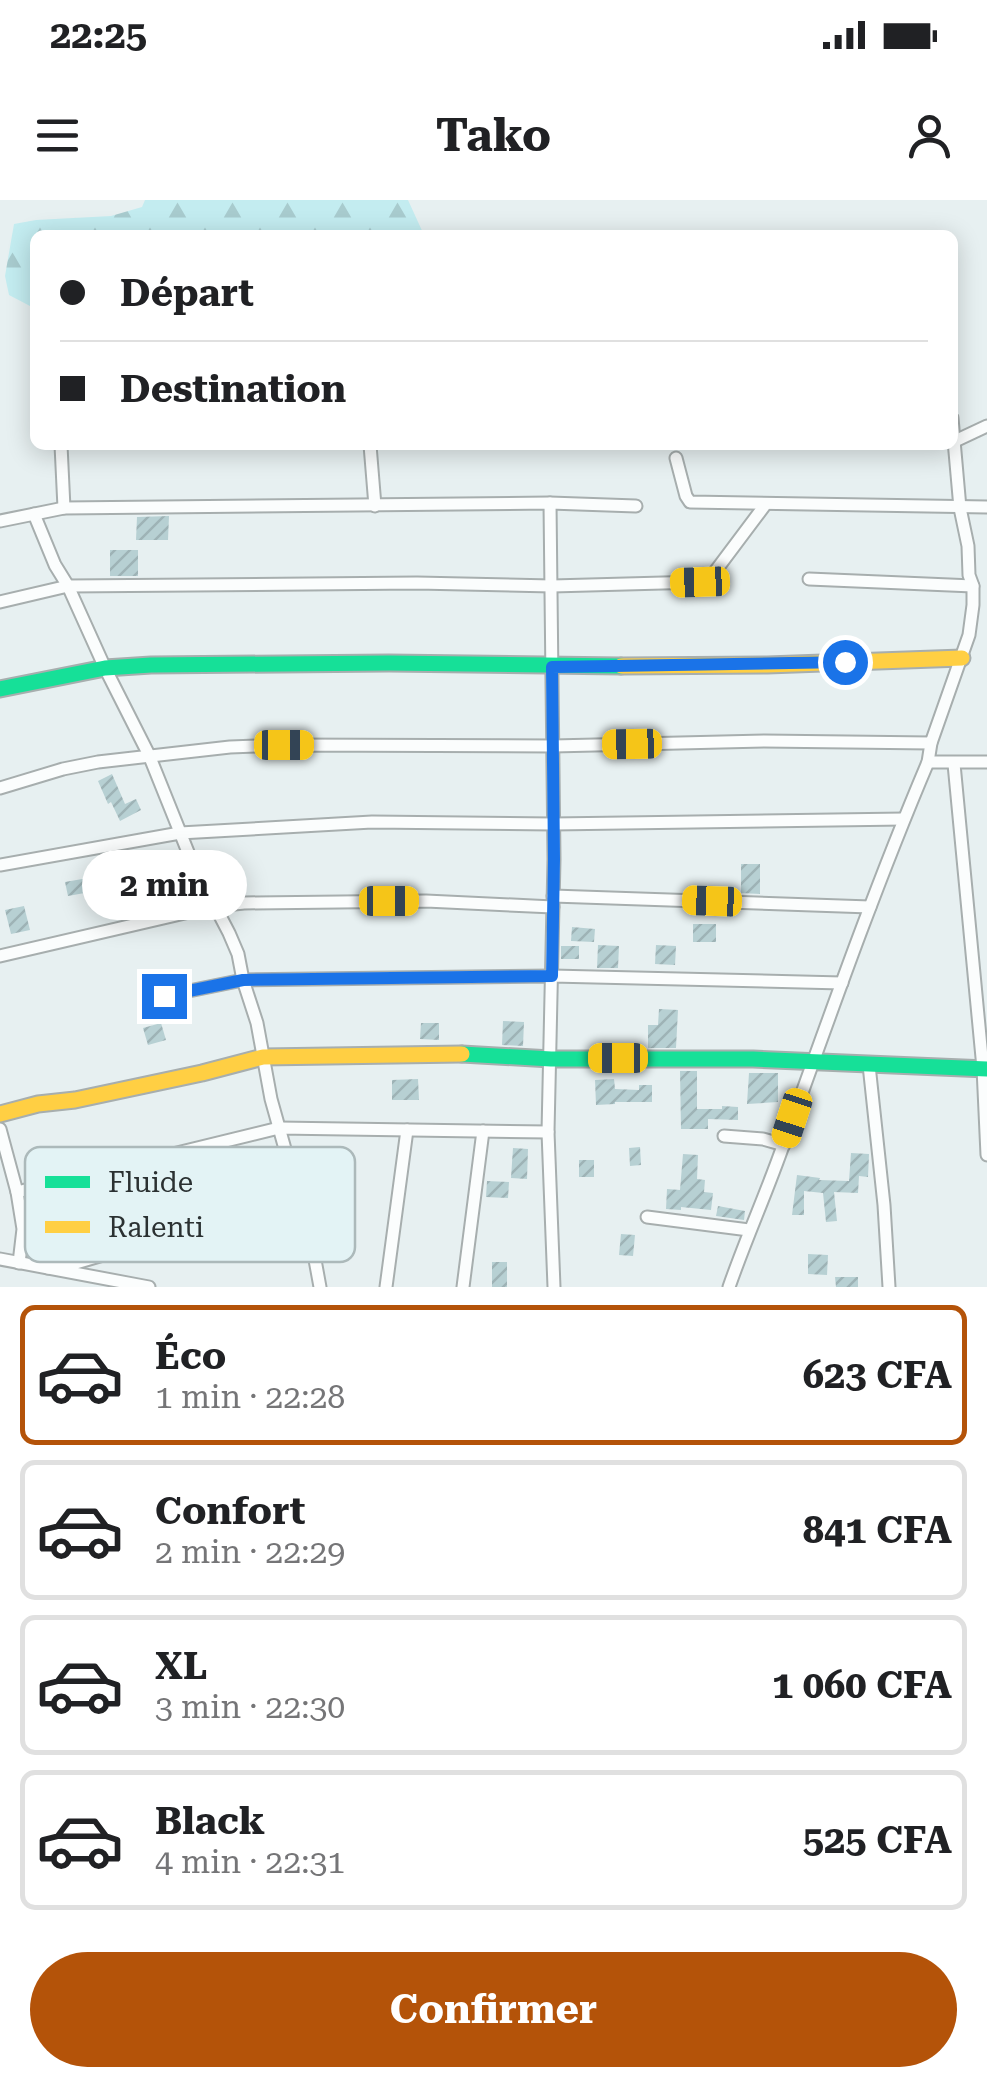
<!DOCTYPE html>
<html lang="fr">
<head>
<meta charset="utf-8">
<style>
	:root { --surface:#fff; --page:#f6f6f6; --text:#202124; --muted:#757577; --line:#e0e0e0; --accent:#b45309 }
	body { margin:0; font-family:"Roboto Serif",serif; background:var(--page); color:var(--text); height:100vh; display:flex; flex-direction:column; font-size:38px; white-space:nowrap }
	* { box-sizing:border-box; margin:0 }
	p { font-size:32px; color:var(--muted) }
	.icon { flex:none; width:55px; height:55px; fill:none; stroke:currentColor; stroke-width:2; stroke-linecap:round; stroke-linejoin:round }
	.map { position:relative; height:1087px; overflow:hidden }
	.side { display:flex; flex-direction:column; background:var(--surface); flex:1 }
	.side>* { flex:none }
	.banner { position:absolute; left:30px; top:30px; width:928px; height:220px; border-radius:15px; box-shadow:0 5px 25px #0003; display:grid; align-content:center; height:220px; padding:0 30px; background:var(--surface) }
	.end { position:absolute; width:45px; height:45px; margin:-22px; border:12px solid #1a73e8; background:#fff; box-shadow:0 0 0 5px #fff }
	.from { border-radius:50% }
	.bubble { position:absolute; height:70px; border-radius:35px; background:var(--surface); box-shadow:0 5px 25px #0003; font-size:32px; font-weight:700; line-height:70px; text-align:center }
	.car { position:absolute; width:30px; height:60px; margin:-30px -15px; border-radius:12px; box-shadow:0 0 8px 2px #0007; background:linear-gradient(#f5c518 24%,#345 0 40%,#f5c518 0 76%,#345 0 86%,#f5c518 0) }
	.banner b { display:flex; align-items:center; gap:35px; height:95px; font-size:38px }
	.banner b+b { border-top:2px solid var(--line) }
	.banner i { width:25px; height:25px; background:var(--text) }
	ul { padding:18px 0 0; list-style:none }
	li { display:flex; align-items:center; gap:30px; height:140px; margin:0 20px 15px; padding:0 10px; border:5px solid var(--line); border-radius:15px }
	li div { flex:1 }
	li b { display:block; font-size:38px }
	li em { font-style:normal; font-weight:700 }
	li.current { border-color:var(--accent) }
	li>.icon { width:90px; height:90px; stroke-width:1.5 }
	.button { display:flex; gap:20px; margin-top:auto; padding:20px 30px }
	.button a { flex:1; height:115px; border-radius:60px; background:var(--accent); color:#fff; font-size:40px; font-weight:700; line-height:115px; text-align:center }
	.status { display:flex; justify-content:space-between; align-items:center; height:70px; padding:0 50px; background:var(--surface); direction:ltr }
	.status svg { height:28px; fill:currentColor }
	header { display:flex; justify-content:space-between; align-items:center; height:130px; padding:0 30px; background:var(--surface); font-size:45px; font-weight:700 }
	.map>svg:first-child { display:block }
	.forest { fill:url(#forest-firs) }
	.building { fill:url(#building-hatch) }
	.lines { fill:none; stroke-linecap:round; stroke-linejoin:round }
	.street-casing { stroke:#a7aeae; stroke-width:15 }
	.fast-casing { stroke:#a7aeae; stroke-width:19 }
	.slow-casing { stroke:#a7aeae; stroke-width:19 }
	.street { stroke:#fbfdfd; stroke-width:11 }
	.fast { stroke:#16e098; stroke-width:15 }
	.slow { stroke:#ffcf43; stroke-width:15 }
	.route { stroke:#1a73e8; stroke-width:12 }
	.key { fill:#e3f3f5; stroke:#acb9ba; stroke-width:2.5 }
	.key-label { font-size:28px; fill:#2b3132 }
</style>
</head>
<body>
<div class="status"><b>22:25</b><svg viewBox="0 0 49 12"><path d="M0 12V9h3v3zM5 12V6h3v6zM10 12V3h3v9zM15 12V0h3v12zM26 1h20v11H26zM47 4h2v5h-2z"/></svg></div>
<header><svg class="icon" aria-label="menu" viewBox="0 0 24 24"><path d="M4 6h16M4 12h16M4 18h16"/></svg>Tako<svg class="icon" aria-label="person" viewBox="0 0 24 24"><circle cx="12" cy="8" r="4"/><path d="M4 21q1-7 8-7t8 7"/></svg></header>
<div class="map">
<svg width="987" height="1087" viewBox="0 0 987 1087">
	<defs>
		<pattern id="forest-firs" width="22" height="20" patternUnits="userSpaceOnUse" patternTransform="scale(2.5)"><rect width="22" height="20" fill="#c3ecf0"/><path d="M5 1l3.5 6h-7zM16 11l3.5 6h-7z" fill="#a8cbce"/></pattern>
		<pattern id="building-hatch" width="6" height="6" patternUnits="userSpaceOnUse" patternTransform="scale(2.5)"><rect width="6" height="6" fill="#b7d0d3"/><path d="M-1 1l2-2M0 6l6-6M5 7l2-2" fill="none" stroke="#9eb3b6"/></pattern>
	</defs>
	<rect width="100%" height="100%" fill="#e7f0f1"/>
	<path class="forest" d="M145,0H408L424,35H35V87L30,106L9,95L5,76L14,24L36,20L111,16L142,7Z"/>
	<g class="building">
		<path d="M169,316L168,340H136L137,317Z"/>
		<rect x="110" y="350" width="28" height="26"/>
		<path d="M112,574L125,604L136,599L141,610L120,621L111,602L108,604L98,581Z"/>
		<path d="M153,650L161,668L140,676L133,659Z"/>
		<path d="M741,664H760V694L741,693Z"/>
		<path d="M88,678L90,692L68,696L65,682Z"/>
		<path d="M24,706L30,730L11,734L5,710Z"/>
		<rect x="693" y="724" width="23" height="18"/>
		<path d="M572,727L595,729L594,742L571,741Z"/>
		<path d="M598,745L619,746L618,768H597Z"/>
		<path d="M656,745L676,746L675,765L655,764Z"/>
		<rect x="561" y="746" width="18" height="13"/>
		<path d="M659,809L678,810L676,848H648V825H658Z"/>
		<path d="M503,821L524,822L523,846L502,845Z"/>
		<path d="M161,823L166,840L148,845L143,828Z"/>
		<path d="M421,823H439V840L420,839Z"/>
		<path d="M680,871H697V909H722V906L738,907V920L708,919V929H681Z"/>
		<path d="M749,873H778V902L747,904Z"/>
		<path d="M418,879L419,900H392V880Z"/>
		<path d="M614,879L615,889L639,890V885H652V902H615V904L596,905L595,880Z"/>
		<path d="M640,947L641,965L630,966L629,948Z"/>
		<path d="M513,948L528,949L527,979L511,978Z"/>
		<path d="M851,953L869,954L868,977L859,976L858,993L834,992L837,1021L826,1022L823,993L804,991V1015H792L797,975L820,978L819,980L849,981Z"/>
		<path d="M683,954L698,955L697,979L705,980L704,992L713,993L711,1010L681,1007V1010L666,1009L667,989L680,990Z"/>
		<rect x="579" y="960" width="15" height="17"/>
		<path d="M487,981L509,982L508,998L486,997Z"/>
		<path d="M718,1006L745,1011L744,1020L716,1016Z"/>
		<path d="M621,1034L635,1035L633,1056L619,1055Z"/>
		<path d="M808,1054L828,1055L827,1075L808,1074Z"/>
		<rect x="492" y="1062" width="15" height="25"/>
		<path d="M835,1077H858V1087H836Z"/>
	</g>
	<g class="lines">
		<defs>
			<g id="street">
				<path d="M955,241L987,226"/>
				<path d="M61,245L64,308"/>
				<path d="M370,245L375,306"/>
				<path d="M676,258L686,296L690,302L987,307"/>
				<path d="M550,303L554,659L548,932L554,1087"/>
				<path d="M34,314L55,365L68,386L105,468L149,555L192,662L229,733L238,754L243,780L257,823L271,899L313,1049L320,1087"/>
				<path d="M0,321L64,308L550,303L636,306"/>
				<path d="M809,379L973,386"/>
				<path d="M0,402L68,386L417,383L552,386L700,382L711,377L765,305"/>
				<path d="M928,562H987"/>
				<path d="M954,564L983,868L987,955"/>
				<path d="M0,588L63,569L98,562L230,547L285,545L553,546L764,541L931,543"/>
				<path d="M0,665L180,633L372,622L553,624L904,619"/>
				<path d="M553,696L870,707"/>
				<path d="M0,756L215,706L244,703L426,701L553,707"/>
				<path d="M164,796L243,780L552,776L842,783"/>
				<path d="M869,865L884,1005L889,1087"/>
				<path d="M0,929L17,992L23,1029L19,1063"/>
				<path d="M724,936L763,939L784,945"/>
				<path d="M17,992L279,928L548,932"/>
				<path d="M647,1017L749,1030"/>
				<path d="M0,1059L149,1087"/>
				<path d="M48,1068L76,1063L164,1037L301,1009"/>
				<path d="M386,1087L407,930"/>
				<path d="M463,1087L483,931"/>
				<path d="M729,1087C746,1038 767,992 784,943C830,815 875,687 928,562L931,543L969,435L973,405V386L969,375L968,346L960,308L952,218"/>
			</g>
			<g id="fast">
				<path d="M0,489L105,468L151,465L389,463L621,466"/>
				<path d="M462,854L551,859H753L987,869"/>
			</g>
			<g id="slow">
				<path d="M621,466L767,465L962,458"/>
				<path d="M0,914L38,904L75,900L202,873L263,857L462,854"/>
			</g>
		</defs>
		<use href="#street" class="street-casing"/>
		<use href="#fast" class="fast-casing"/>
		<use href="#slow" class="slow-casing"/>
		<use href="#street" class="street"/>
		<use href="#fast" class="fast"/>
		<use href="#slow" class="slow"/>
	</g>
	<g class="lines">
		<path class="route" d="M164,796L243,780L552,776L554,659L552,467L845,462"/>
	</g>
	<rect x="25" y="947" width="330" height="115" rx="15" class="key"/>
	<rect x="45" y="976" width="45" height="12" fill="#16e098"/>
	<rect x="45" y="1021" width="45" height="12" fill="#ffcf43"/>
	<g class="key-label">
		<text x="108" y="992">Fluide</text>
		<text x="108" y="1037">Ralenti</text>
	</g>
</svg>
<i class="end from" style="left:845px;top:462px"></i>
<i class="end" style="left:164px;top:796px"></i>
<div class="bubble" style="left:82px;top:650px;width:165px">2 min</div>
<i class="car" style="left:700px;top:382px;rotate:268deg"></i>
<i class="car" style="left:632px;top:544px;rotate:269deg"></i>
<i class="car" style="left:284px;top:545px;rotate:90deg"></i>
<i class="car" style="left:389px;top:701px;rotate:90deg"></i>
<i class="car" style="left:712px;top:701px;rotate:272deg"></i>
<i class="car" style="left:618px;top:858px;rotate:270deg"></i>
<i class="car" style="left:792px;top:918px;rotate:198deg"></i>
<div class="banner">
<b><i class="from"></i>Départ</b>
<b><i></i>Destination</b>
</div>
</div>
<section class="side">
<ul>
<li class="current"><svg class="icon" aria-label="car" viewBox="0 0 24 24"><path d="M5 17H2v-5l4-1 3-4h7l3 4 3 1v5h-3M9 17h6M6 11h13"/><circle cx="7" cy="17" r="2"/><circle cx="17" cy="17" r="2"/></svg><div><b>Éco</b><p>1 min · 22:28</p></div><em>623 CFA</em></li>
<li><svg class="icon" aria-label="car" viewBox="0 0 24 24"><path d="M5 17H2v-5l4-1 3-4h7l3 4 3 1v5h-3M9 17h6M6 11h13"/><circle cx="7" cy="17" r="2"/><circle cx="17" cy="17" r="2"/></svg><div><b>Confort</b><p>2 min · 22:29</p></div><em>841 CFA</em></li>
<li><svg class="icon" aria-label="car" viewBox="0 0 24 24"><path d="M5 17H2v-5l4-1 3-4h7l3 4 3 1v5h-3M9 17h6M6 11h13"/><circle cx="7" cy="17" r="2"/><circle cx="17" cy="17" r="2"/></svg><div><b>XL</b><p>3 min · 22:30</p></div><em>1 060 CFA</em></li>
<li><svg class="icon" aria-label="car" viewBox="0 0 24 24"><path d="M5 17H2v-5l4-1 3-4h7l3 4 3 1v5h-3M9 17h6M6 11h13"/><circle cx="7" cy="17" r="2"/><circle cx="17" cy="17" r="2"/></svg><div><b>Black</b><p>4 min · 22:31</p></div><em>525 CFA</em></li>
</ul>
<div class="button"><a>Confirmer</a></div>
</section>
</body>
</html>
